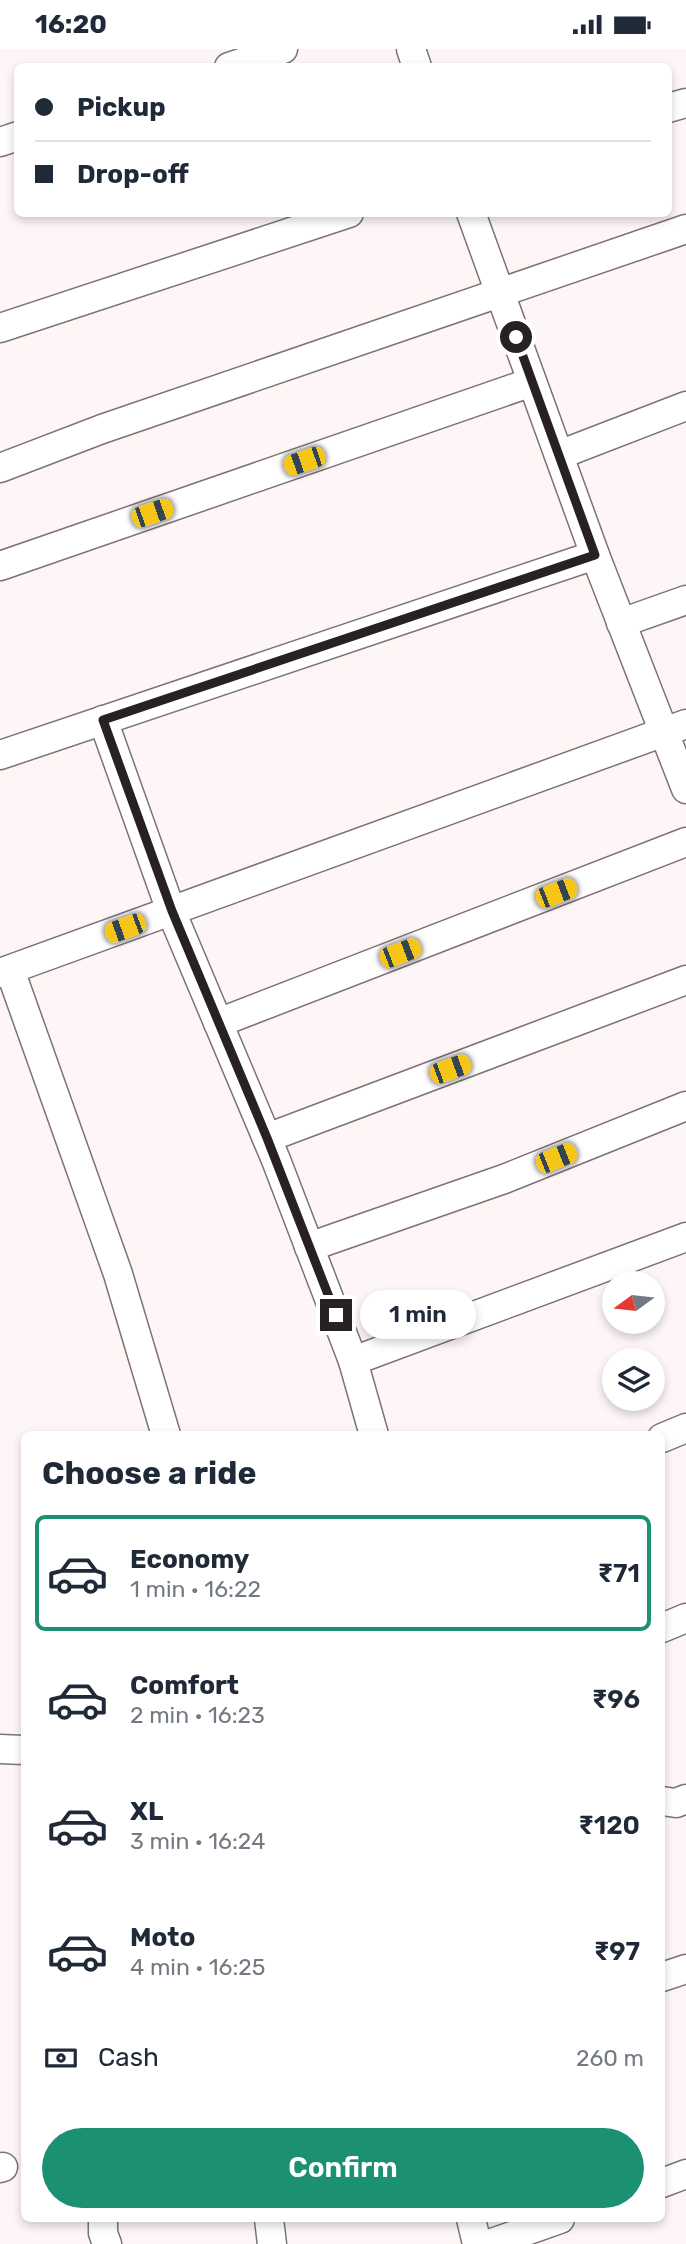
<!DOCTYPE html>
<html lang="en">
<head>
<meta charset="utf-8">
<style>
	:root { --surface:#fff; --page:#f2f2f3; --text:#1f2937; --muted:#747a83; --line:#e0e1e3; --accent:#1b9072 }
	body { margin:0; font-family:Rubik,sans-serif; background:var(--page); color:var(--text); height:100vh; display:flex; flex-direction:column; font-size:26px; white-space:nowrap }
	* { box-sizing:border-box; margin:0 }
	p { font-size:23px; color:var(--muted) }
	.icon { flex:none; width:38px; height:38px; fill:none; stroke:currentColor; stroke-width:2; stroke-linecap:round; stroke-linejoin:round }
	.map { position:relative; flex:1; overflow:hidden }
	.side { position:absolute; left:21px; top:1382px; width:644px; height:791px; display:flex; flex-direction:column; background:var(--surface); border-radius:10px; box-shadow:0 4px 10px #0003 }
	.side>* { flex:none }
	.banner { position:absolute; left:14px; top:14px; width:658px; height:154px; border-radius:10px; box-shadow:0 4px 10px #0003; display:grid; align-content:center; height:154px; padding:0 21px; background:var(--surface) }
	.needle { width:46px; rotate:255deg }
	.fabs { position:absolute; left:602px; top:1222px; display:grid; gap:14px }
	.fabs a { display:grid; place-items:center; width:63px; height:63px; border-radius:50%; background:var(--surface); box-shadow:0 4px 10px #0003; font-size:35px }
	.end { position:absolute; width:32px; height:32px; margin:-16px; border:9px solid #272221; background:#fff; box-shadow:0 0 0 4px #fff }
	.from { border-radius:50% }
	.bubble { position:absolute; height:49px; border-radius:24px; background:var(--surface); box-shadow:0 4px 10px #0003; font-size:23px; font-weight:600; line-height:49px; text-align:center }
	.car { position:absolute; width:21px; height:42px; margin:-21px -10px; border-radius:9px; box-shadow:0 0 5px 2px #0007; background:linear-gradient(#f5c518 24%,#345 0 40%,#f5c518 0 76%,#345 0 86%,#f5c518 0) }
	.banner b { display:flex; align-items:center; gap:24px; height:66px; font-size:26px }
	.banner b+b { border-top:2px solid var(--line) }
	.banner i { width:18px; height:18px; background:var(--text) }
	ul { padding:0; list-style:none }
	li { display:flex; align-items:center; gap:21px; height:116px; margin:0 14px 10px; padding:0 7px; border:4px solid transparent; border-radius:10px }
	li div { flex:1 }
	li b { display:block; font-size:26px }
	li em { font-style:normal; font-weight:600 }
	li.on { border-color:var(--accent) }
	li>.icon { width:63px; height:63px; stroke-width:1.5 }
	h2 { padding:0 21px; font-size:32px; line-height:84px }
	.pay { display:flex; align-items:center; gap:18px; height:77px; padding:0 21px; font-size:26px }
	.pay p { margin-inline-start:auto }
	.action { display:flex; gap:14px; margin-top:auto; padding:14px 21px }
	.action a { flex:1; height:80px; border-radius:42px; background:var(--accent); color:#fff; font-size:28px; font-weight:600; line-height:80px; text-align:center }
	.status { display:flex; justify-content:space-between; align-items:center; height:49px; padding:0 35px; background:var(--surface); direction:ltr }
	.status svg { height:19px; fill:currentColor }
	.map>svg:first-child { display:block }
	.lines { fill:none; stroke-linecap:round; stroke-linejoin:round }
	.minor-casing { stroke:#7e7272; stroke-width:31 }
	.minor { stroke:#fff; stroke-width:28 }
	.route { stroke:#272221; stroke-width:9 }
</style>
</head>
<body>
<div class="status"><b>16:20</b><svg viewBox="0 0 49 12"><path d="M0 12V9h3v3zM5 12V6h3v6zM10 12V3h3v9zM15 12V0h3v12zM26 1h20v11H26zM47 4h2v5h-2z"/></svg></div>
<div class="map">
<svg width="686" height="2195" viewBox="0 0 686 2195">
	<rect width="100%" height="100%" fill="#fef6f6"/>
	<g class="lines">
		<defs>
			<g id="minor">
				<path d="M411,0L417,18"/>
				<path d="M229,18L283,0"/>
				<path d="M668,59L686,54"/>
				<path d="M0,93L18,87"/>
				<path d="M471,164L595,506L686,740"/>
				<path d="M0,279L349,164"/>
				<path d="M559,406L686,357"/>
				<path d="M0,419L102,380L686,180"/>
				<path d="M0,517L532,333"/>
				<path d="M621,574L686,551"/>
				<path d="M103,671L171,862L276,1111L353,1312L374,1386"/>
				<path d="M0,706L595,506"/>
				<path d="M10,921L118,1225L166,1386"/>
				<path d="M0,924L686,675"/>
				<path d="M218,974L686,793"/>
				<path d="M267,1089L686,931"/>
				<path d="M309,1198L504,1130L686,1057"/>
				<path d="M353,1312L686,1188"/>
				<path d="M662,1389L686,1379"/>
				<path d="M662,1579L686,1569"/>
				<path d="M0,1700L24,1701"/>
				<path d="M662,1752L676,1754L686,1750"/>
				<path d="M662,1928L686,1920"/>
				<path d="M0,2119L3,2118"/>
				<path d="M662,2134L686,2125"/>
				<path d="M103,2170V2184L107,2195"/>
				<path d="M269,2170L272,2195"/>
				<path d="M471,2170L477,2195"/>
				<path d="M489,2195L560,2170"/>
			</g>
		</defs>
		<use href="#minor" class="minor-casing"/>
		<use href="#minor" class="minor"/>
	</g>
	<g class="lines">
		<path class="route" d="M336,1266L267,1089L172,862L103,671L595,506L516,288"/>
	</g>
</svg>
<div class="fabs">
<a><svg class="needle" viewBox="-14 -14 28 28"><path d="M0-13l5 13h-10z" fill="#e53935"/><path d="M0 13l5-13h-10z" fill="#747a83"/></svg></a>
<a><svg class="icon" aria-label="layers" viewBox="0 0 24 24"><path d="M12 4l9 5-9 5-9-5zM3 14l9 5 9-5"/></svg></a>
</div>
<i class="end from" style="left:516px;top:288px"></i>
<i class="end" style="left:336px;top:1266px"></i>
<div class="bubble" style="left:360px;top:1241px;width:116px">1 min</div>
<i class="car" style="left:304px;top:412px;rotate:251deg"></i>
<i class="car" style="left:152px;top:464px;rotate:71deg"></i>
<i class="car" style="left:556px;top:844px;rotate:69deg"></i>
<i class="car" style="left:125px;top:879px;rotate:250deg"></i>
<i class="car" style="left:400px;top:904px;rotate:69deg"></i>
<i class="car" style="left:450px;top:1020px;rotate:70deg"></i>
<i class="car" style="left:556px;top:1109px;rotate:68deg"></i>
<div class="banner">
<b><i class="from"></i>Pickup</b>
<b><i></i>Drop-off</b>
</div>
<section class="side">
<h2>Choose a ride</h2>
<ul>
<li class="on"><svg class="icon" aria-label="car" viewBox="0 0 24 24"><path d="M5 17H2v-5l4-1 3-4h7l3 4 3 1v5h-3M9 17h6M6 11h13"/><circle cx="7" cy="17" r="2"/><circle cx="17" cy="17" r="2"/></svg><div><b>Economy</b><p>1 min · 16:22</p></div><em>₹71</em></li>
<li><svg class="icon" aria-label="car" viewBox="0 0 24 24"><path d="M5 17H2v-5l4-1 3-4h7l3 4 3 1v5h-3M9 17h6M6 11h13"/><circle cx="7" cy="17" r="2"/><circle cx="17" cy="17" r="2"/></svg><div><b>Comfort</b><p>2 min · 16:23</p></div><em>₹96</em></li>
<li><svg class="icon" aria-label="car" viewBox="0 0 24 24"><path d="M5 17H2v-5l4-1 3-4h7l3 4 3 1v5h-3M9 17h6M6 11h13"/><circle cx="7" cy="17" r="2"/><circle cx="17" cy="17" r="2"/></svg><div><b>XL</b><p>3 min · 16:24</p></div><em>₹120</em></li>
<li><svg class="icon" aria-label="car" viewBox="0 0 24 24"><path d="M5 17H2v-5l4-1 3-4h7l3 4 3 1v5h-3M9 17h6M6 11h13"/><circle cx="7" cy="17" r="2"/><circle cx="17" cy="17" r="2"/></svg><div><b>Moto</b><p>4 min · 16:25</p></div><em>₹97</em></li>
</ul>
<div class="pay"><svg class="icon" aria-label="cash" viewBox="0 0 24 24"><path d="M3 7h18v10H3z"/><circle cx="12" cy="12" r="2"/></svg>Cash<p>260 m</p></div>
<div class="action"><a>Confirm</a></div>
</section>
</div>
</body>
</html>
